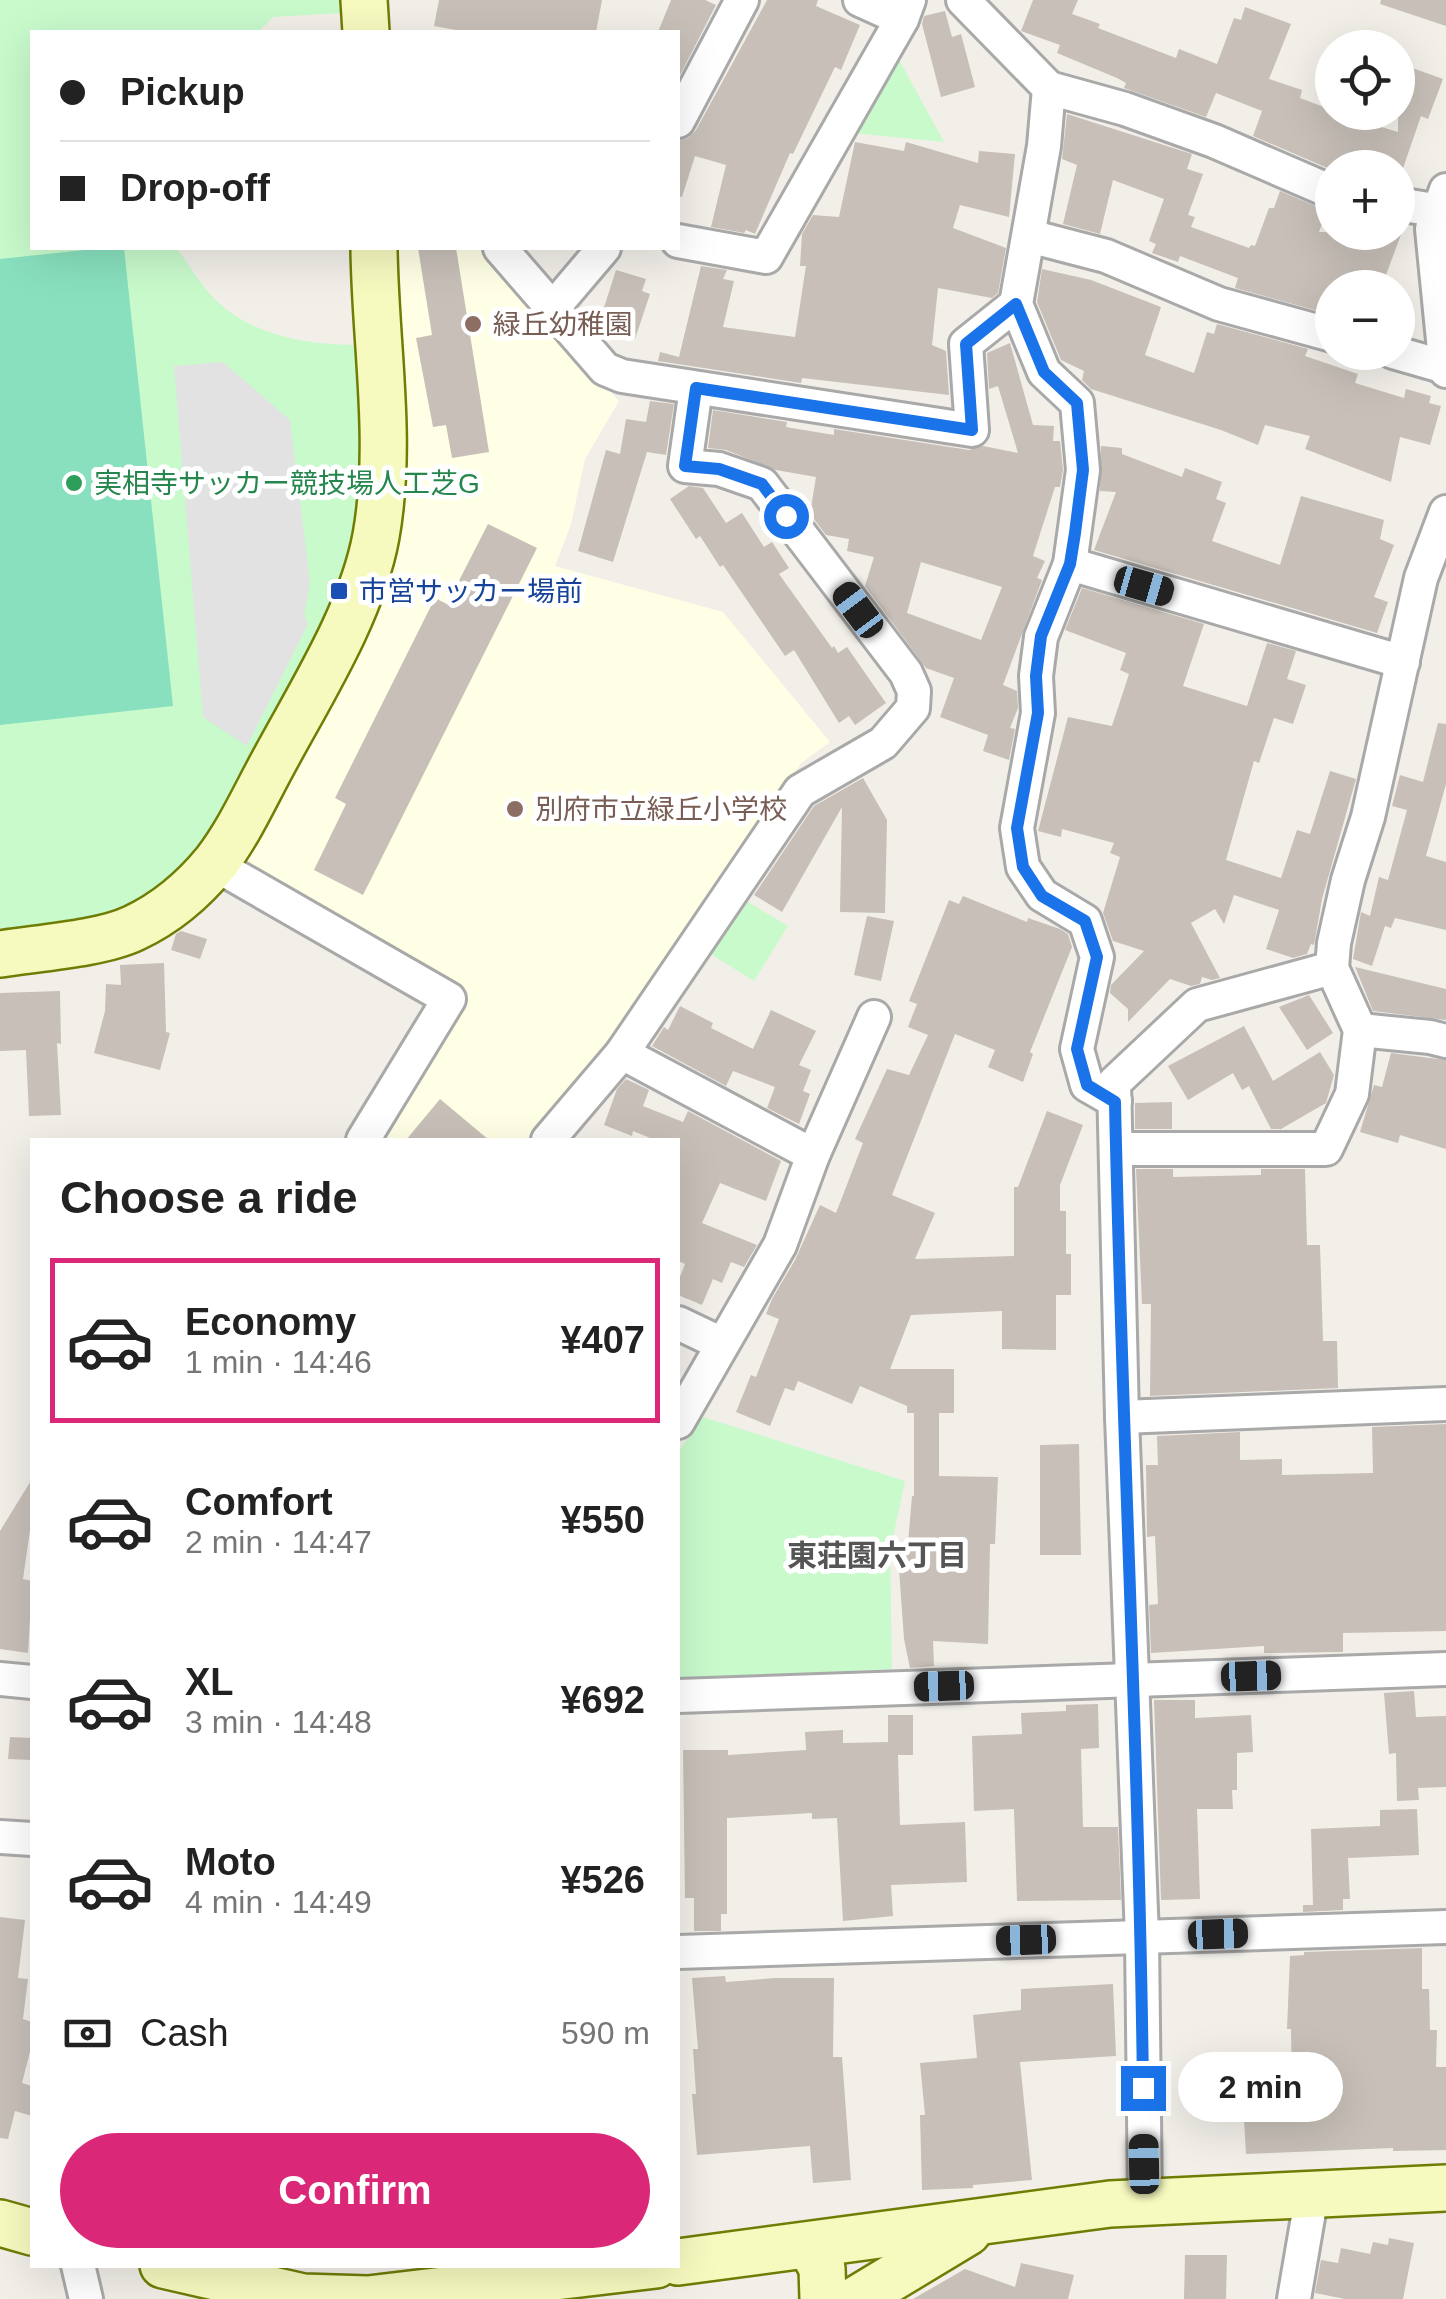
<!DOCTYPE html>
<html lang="en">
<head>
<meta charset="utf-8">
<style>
	:root { --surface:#fff; --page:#f6f6f6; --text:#222; --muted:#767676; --line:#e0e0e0; --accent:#db2777 }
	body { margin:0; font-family:Arial,"Noto Sans JP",sans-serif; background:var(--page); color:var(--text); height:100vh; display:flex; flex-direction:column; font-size:38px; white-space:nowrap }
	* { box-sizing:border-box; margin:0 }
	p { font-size:32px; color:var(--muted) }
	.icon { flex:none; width:55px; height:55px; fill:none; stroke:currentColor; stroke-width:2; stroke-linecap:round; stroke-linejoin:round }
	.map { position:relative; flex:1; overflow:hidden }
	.details { position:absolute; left:30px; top:1138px; width:650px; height:1130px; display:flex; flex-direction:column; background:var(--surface); border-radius:0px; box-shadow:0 10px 40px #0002 }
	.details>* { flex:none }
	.guide { position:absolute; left:30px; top:30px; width:650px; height:220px; border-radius:0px; box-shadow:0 10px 40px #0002; display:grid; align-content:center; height:220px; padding:0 30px; background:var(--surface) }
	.controls { position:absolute; left:1315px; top:30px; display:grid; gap:20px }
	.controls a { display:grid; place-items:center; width:100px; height:100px; border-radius:50%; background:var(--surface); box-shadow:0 10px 40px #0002; font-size:50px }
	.end { position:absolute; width:45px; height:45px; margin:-22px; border:12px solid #1a73e8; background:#fff; box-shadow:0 0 0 5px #fff }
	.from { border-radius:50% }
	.bubble { position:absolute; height:70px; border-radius:35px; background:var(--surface); box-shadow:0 10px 40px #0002; font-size:32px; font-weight:700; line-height:70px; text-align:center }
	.car { position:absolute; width:30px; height:60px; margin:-30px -15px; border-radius:12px; box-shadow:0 0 8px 2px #0007; background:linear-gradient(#222 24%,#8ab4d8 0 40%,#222 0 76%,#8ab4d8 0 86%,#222 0) }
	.guide b { display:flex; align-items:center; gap:35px; height:95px; font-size:38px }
	.guide b+b { border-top:2px solid var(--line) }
	.guide i { width:25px; height:25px; background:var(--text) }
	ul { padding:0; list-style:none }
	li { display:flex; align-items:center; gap:30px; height:165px; margin:0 20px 15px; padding:0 10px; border:5px solid transparent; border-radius:0px }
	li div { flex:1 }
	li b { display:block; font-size:38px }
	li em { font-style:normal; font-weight:700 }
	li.on { border-color:var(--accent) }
	li>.icon { width:90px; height:90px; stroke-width:1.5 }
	h2 { padding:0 30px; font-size:45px; line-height:120px }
	.pay { display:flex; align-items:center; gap:25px; height:110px; padding:0 30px; font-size:38px }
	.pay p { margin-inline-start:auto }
	.primary-button { display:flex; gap:20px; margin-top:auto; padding:20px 30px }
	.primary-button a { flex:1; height:115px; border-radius:60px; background:var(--accent); color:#fff; font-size:40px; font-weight:700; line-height:115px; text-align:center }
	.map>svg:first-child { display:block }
	.education { fill:#ffffe5 }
	.park { fill:#c8facc }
	.pitch { fill:#88e0be }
	.parking { fill:#e2e2e2 }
	.building { fill:#c7bfb8; fill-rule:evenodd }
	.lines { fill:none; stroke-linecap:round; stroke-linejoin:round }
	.street-casing { stroke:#a9a9a9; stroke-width:38 }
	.secondary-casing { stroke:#707d05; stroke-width:50 }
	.street { stroke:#fff; stroke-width:32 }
	.secondary { stroke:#f7fabf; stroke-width:45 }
	.route { stroke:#1a73e8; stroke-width:12 }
	.education-dot { fill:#8d6e63; stroke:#fff; stroke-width:4 }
	.leisure-dot { fill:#2e9e5b; stroke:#fff; stroke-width:4 }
	.transit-dot { fill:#1a4fb4; stroke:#fff; stroke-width:4 }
	.labels { text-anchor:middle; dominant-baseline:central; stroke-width:10; stroke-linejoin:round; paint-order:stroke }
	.education-label { font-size:28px; fill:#785e54; stroke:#fff; text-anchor:start }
	.leisure-label { font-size:28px; fill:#27864d; stroke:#fff; text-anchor:start }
	.transit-label { font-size:28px; fill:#164399; stroke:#fff; text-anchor:start }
	.neighbourhood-label { font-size:30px; font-weight:bold; fill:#555; stroke:#fff }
</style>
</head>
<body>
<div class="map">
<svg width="1446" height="2299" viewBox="0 0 1446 2299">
	<rect width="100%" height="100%" fill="#f2efe9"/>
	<path class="education" d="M393,248H480L619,401L585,459L571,524L555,566L723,612L830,742L801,763L639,1011L536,1140H375L461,994L235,855L393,550Z"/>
	<g class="park">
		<path d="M0,0H342V13L273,17L258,32H32V248H177C187,262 197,279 209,293C245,334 301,344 353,345C361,372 360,401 360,429C359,457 359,485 355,512C342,604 288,692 243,771C219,815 193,870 148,898C113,919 41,927 0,935Z"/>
		<path d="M897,56L944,142L853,133Z"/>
		<path d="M738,896L788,926L754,981L704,950Z"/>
		<path d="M703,1417L905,1481L890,1551L892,1669L678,1680V1452Z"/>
	</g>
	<path class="pitch" d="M103,248H124L173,706L0,725V259Z"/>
	<path class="parking" d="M223,362L290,420L310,583L304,615L308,624L247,746L203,717L174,366Z"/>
	<g class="building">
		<path d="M439,0H602L596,32H467L434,26Z"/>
		<path d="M671,0H705L716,5L678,79V32H658Z"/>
		<path d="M767,0H818L816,6L860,25L841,70L835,67L793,154L790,153L755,234L746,230L744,233L711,227L726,165L695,156L682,197L678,196V141L688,138L696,130Z"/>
		<path d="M1033,0H1078L1072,14L1100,24L1098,28L1176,58L1179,49L1217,64L1234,18L1241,20L1245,7L1291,24L1269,79L1302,90L1300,98L1332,110V112L1398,132V83L1404,65L1443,79L1428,119L1421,116L1401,174H1398V168H1332V170L1253,136L1262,111L1216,93L1206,117L1124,88L1126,83L1117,78L1057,53L1060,45L1021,31Z"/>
		<path d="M1381,0H1446V26L1380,4Z"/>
		<path d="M945,11L952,37L961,34L975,87L941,97L922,24L924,16Z"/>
		<path d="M1067,114L1192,154L1187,169L1203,174L1188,215L1195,217L1191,227L1249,248L1251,245L1255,246L1269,208H1274L1280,191L1327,211L1319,232H1402L1381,288H1331L1322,312L1235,288L1238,278L1180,256L1178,262L1152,253L1156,244L1149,241L1164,199L1113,180L1100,234L1063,224L1077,165L1062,159Z"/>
		<path d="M855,142L904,151L906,142L978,163L979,151L1015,154L1009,217L960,205L953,228L1006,248L998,293L992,298L938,288L932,345L946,351L949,395L802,378L801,383L658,361L660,352L679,357L701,266L727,270L723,279L734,281L723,327L795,337L806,266H800L802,234L813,215L839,217Z"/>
		<path d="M418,248H456L489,452L452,458L446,425L433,427L416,338L432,335Z"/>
		<path d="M1042,269L1091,280L1161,307L1145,355L1194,373L1207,332L1214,334L1217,324L1308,349L1305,356L1358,374L1355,383L1404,398L1406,389L1431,396L1429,403L1441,406L1430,445L1400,437L1391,482L1305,449L1310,436L1265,425L1258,445L1221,430L1091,389L1082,380L1084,371L1061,360L1037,302Z"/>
		<path d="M616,270L646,279L642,291L650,294L635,339L598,326Z"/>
		<path d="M1010,343L1033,425L1054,426L1053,441H1060L1063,470L1060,487H1055L1033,556L1045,561L1037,578L1042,580L1003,685L1017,691L1018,708L1010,728L1015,729L1009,760L983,751L988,735L940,717L954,678L926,668L865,586L874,557L847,551L849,539L826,535L810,514L816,477L776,470L726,450L708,448L713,410L787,422L786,427L834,435V429L969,450L983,446L1018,453L998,386L989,389L987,353ZM921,562L1002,587L981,640L907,613Z"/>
		<path d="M650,401L674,404L666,455L647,452L613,562L578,551L606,450L620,454L626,419L646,422Z"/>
		<path d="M1101,446L1122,448V454L1182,477L1185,468L1222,482L1216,499L1226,503L1212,541L1280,565L1301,496L1384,520L1380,539L1394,545L1374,597L1388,602L1377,633L1094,550L1116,492L1100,491Z"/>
		<path d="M689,486L703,488L726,523L742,513L764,547L772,542L789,568L779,574L832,648L834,646L838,653L847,647L886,703L855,725L849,716L839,723L794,650L785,656L723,565L720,567L700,536L696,539L670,499Z"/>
		<path d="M488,524L537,548L363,895L314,870L346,804L335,798L435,598L447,604Z"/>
		<path d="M1082,588L1204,624L1183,686L1247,706L1267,643L1296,651L1287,679L1306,685L1293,724L1274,718L1259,763L1254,761L1226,860L1281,878L1297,830L1310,834L1330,771L1356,779L1322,899L1314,945L1311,944L1307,954L1293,958L1266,949L1279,910L1234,895L1224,924L1215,909L1191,923L1220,978L1212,980L1202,977L1200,984L1191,986L1170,979L1128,1022V1009L1110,993L1111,985L1144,951L1113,941L1103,913L1120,857L1110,853L1114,843L1062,829L1061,837L1038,831L1068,717L1112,726L1129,674L1120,670L1126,653L1065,630Z"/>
		<path d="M1438,723L1446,724V784L1426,856L1446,862V930L1395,918L1391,928L1385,926L1372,966L1353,959L1361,912L1370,916L1379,877L1388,880L1407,810L1392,806L1400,775L1423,782Z"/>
		<path d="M863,778L887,820L885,913L840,912L842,807L782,912L754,895L814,806Z"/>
		<path d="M963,896L1027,922L1028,918L1060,929L1068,934L1072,947L1030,1052L1033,1054L1023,1082L988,1067L995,1050L955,1034L892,1195L935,1213L915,1259L1014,1256V1187H1018L1047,1111L1083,1125L1060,1185V1211H1066V1254H1071V1295H1056V1350L1002,1349V1311L911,1315L890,1369H954V1413H939V1476L998,1477L995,1544H990L988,1644L933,1641L934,1666L910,1668L904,1639L898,1555H907L912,1496H914V1413H907V1406L860,1386L852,1404L798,1381L794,1391L785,1388L770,1426L736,1412L751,1375L756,1377L779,1319L766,1314L772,1299L795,1260L820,1205L836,1213L863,1143L855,1139L887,1069L909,1075L928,1035L908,1027L917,1004L909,1001L949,900L959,904Z"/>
		<path d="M867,916L894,921L881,981L854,975Z"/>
		<path d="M181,931L207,939L200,959L171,950L176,934Z"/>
		<path d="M164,963L166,1032L170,1033L160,1070L94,1053L105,1011L106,984L121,985L120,965Z"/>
		<path d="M1355,967L1446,989V1020L1373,1011Z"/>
		<path d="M60,991L61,1044L57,1043L61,1115L29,1116L26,1050L0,1051V993Z"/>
		<path d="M1309,995L1333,1033L1307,1050L1279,1007Z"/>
		<path d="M680,1006L713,1023L711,1028L753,1049L771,1010L816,1031L799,1065L811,1070L803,1091L810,1094L799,1124L767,1108L775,1087L733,1071L726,1086L652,1046L664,1027L668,1030Z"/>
		<path d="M1244,1026L1273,1081L1320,1052L1334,1075L1326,1103L1281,1129H1271L1249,1086L1242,1090L1233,1073L1188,1100L1168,1066Z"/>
		<path d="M1391,1053L1446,1060V1149L1400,1135L1398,1143L1360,1132L1374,1085L1382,1087Z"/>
		<path d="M626,1079L649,1090L643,1106L683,1122L688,1111L781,1161L766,1201L720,1183L702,1223L757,1245L744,1267L731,1262L722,1283L713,1279L702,1305L678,1295V1282L685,1264L678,1261V1140H655L633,1131L632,1136L604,1125L617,1089Z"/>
		<path d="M440,1099L489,1140H406Z"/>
		<path d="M1172,1102V1129H1135V1103Z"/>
		<path d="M1136,1169H1173V1177L1261,1175V1169H1305L1307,1245H1320L1323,1341H1337L1338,1388L1150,1396L1151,1304H1142Z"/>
		<path d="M1446,1424V1631L1343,1633V1652L1264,1653V1646L1151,1653L1149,1605L1158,1604L1155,1536L1147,1537L1146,1465H1158L1157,1436L1240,1432V1460L1282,1459V1475L1373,1473L1372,1427Z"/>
		<path d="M1079,1444L1081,1555H1040V1445Z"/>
		<path d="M32,1479V1516L23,1579L32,1581L28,1653L0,1649V1531Z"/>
		<path d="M1414,1691L1416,1717L1446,1716V1787L1418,1788L1419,1800L1397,1801L1396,1753L1389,1754L1384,1693Z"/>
		<path d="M1154,1700H1195V1718L1251,1715L1253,1752L1237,1753V1790H1232L1233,1809H1197L1200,1899L1161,1900Z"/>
		<path d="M1098,1704L1099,1748L1081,1749L1083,1827H1118L1121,1900L1017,1901L1014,1809L974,1811L972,1736L1022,1734L1021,1713L1066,1711V1705Z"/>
		<path d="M888,1715H913V1755H898L900,1825L965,1822L967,1882L891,1885L893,1916L843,1921L837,1818L812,1819V1813L727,1818V1914H721V1931H694V1898H685L683,1750H728V1755L806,1750L805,1732L843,1730V1743L888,1742Z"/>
		<path d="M10,1737L32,1738V1760L8,1759Z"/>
		<path d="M1417,1809L1419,1855L1348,1858L1350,1899H1343V1910L1303,1912V1905H1313L1311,1829L1380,1826V1810Z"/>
		<path d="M0,1917L25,1920L18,1978L28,1979L23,2019L32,2022V2044L22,2083L32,2086V2116L15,2111L8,2139L0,2138Z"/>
		<path d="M1422,1948V1989H1429L1430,2030H1437L1436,2067H1446V2150L1393,2151V2148L1246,2154L1244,2119H1265L1264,2085L1292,2084L1291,2029H1287L1290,1956L1304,1955V1952Z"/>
		<path d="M725,1976L726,1982L775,1978H834L833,2057H842L851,2180L813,2183L810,2146L697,2155L692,2094H696L693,2049H698L692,1978Z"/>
		<path d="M1113,1984L1116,2056L1020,2062L1032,2180L973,2185V2188L922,2190L920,2115H925L920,2063L977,2058L973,2015L1021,2010V1989Z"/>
		<path d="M1389,2238L1414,2243L1403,2299H1345L1315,2293L1321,2260L1338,2263L1341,2248L1370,2254L1373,2242L1388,2245Z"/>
		<path d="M1185,2255H1227L1226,2299H1184Z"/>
		<path d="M1021,2263L1074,2275L1068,2299H913L965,2269L1015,2287Z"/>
	</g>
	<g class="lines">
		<defs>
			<g id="street">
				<path d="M860,0L902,19"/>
				<path d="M963,0L1049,88L1044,146L1016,304L1044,372L1077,403L1083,470L1070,564L1041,637L1036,676L1038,713L1017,828L1023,867L1042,895L1085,921L1097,957L1077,1049L1087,1085L1115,1101"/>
				<path d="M1049,88L1125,109L1214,141L1332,192"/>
				<path d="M678,121L742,0"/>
				<path d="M1446,190L1432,229L1446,371"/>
				<path d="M1398,204L1440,211"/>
				<path d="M1029,236L1106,256L1219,304L1332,335"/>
				<path d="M678,241L766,257L902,19L909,0"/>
				<path d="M500,248L605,369L622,376L972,430L966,344L1016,304"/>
				<path d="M553,308L604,248"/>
				<path d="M1393,352L1445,367"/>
				<path d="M1070,564L1403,662"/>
				<path d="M214,864L449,999L363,1140"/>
				<path d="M1360,1030L1430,1037L1446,1041"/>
				<path d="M622,1053L813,1155"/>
				<path d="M548,1140L622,1053L800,791L883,743L913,708L914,691L906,673L762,484L719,469L685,466L696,388"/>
				<path d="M1116,1149H1326L1352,1094L1360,1030L1332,968L1334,943L1348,880L1368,817L1421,578L1446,512"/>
				<path d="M678,1323L722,1344"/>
				<path d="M1122,1417L1446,1404"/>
				<path d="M678,1422L780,1245L813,1155L874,1017"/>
				<path d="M0,1679L32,1682"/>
				<path d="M678,1696L1446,1669"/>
				<path d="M0,1837L32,1839"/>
				<path d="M678,1952L1446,1927"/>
				<path d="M1145,2202L1142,1937L1122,1417L1114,1083L1197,1005L1332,968"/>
				<path d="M78,2265L86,2299"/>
				<path d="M1294,2299L1312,2194"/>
			</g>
			<g id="secondary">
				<path d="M364,0L366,32"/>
				<path d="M0,954C37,948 101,944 134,928C166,913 194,889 216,862C239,832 255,796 273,763C310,694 362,613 376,536C393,441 375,343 374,248"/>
				<path d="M0,2223L32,2232"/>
				<path d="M810,2246L822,2268L823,2299"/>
				<path d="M678,2262L1110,2204L1446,2188"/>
				<path d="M163,2265L303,2297L368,2299L656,2265"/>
				<path d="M857,2299L968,2232"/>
			</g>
		</defs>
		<use href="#street" class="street-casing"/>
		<use href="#secondary" class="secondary-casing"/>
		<use href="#street" class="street"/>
		<use href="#secondary" class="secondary"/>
	</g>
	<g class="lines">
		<path class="route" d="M786,516L762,484L719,469L685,466L696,388L972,430L966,344L1016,304L1044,372L1077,403L1083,470L1075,533L1070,564L1041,636L1036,676L1038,713L1017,828L1023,867L1042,896L1085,921L1097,957L1077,1049L1087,1085L1115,1102C1122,1430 1139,1759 1143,2088"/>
	</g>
	<g class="education-dot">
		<circle cx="473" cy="324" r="10"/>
		<circle cx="515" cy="809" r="10"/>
	</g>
	<circle class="leisure-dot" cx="74" cy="483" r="10"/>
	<rect class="transit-dot" x="329" y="581" width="20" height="20" rx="5"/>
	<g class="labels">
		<g class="education-label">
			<text x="493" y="324">緑丘幼稚園</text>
			<text x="535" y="809">別府市立緑丘小学校</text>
		</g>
		<g class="leisure-label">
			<text x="94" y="483">実相寺サッカー競技場人工芝G</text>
		</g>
		<g class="transit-label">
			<text x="359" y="591">市営サッカー場前</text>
		</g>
		<g class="neighbourhood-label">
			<text x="877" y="1555">東荘園六丁目</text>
		</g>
	</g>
</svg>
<div class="controls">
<a><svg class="icon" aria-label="locate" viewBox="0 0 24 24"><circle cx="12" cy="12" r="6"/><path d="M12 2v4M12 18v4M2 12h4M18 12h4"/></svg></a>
<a>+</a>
<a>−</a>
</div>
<i class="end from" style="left:786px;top:516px"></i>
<i class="end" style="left:1143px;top:2088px"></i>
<div class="bubble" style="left:1178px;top:2052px;width:165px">2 min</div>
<i class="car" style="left:1144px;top:586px;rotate:106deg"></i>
<i class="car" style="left:858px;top:610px;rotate:323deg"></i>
<i class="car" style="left:1251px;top:1676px;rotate:88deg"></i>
<i class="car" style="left:944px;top:1686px;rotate:268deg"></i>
<i class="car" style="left:1218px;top:1934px;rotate:88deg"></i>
<i class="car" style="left:1026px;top:1940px;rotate:268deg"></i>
<i class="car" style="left:1144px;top:2164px;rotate:359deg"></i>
<div class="guide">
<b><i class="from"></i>Pickup</b>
<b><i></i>Drop-off</b>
</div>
<section class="details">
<h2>Choose a ride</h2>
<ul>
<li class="on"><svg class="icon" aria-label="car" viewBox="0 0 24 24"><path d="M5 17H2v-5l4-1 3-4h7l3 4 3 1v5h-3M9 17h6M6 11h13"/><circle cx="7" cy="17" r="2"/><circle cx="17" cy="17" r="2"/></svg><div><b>Economy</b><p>1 min · 14:46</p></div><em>¥407</em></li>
<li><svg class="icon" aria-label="car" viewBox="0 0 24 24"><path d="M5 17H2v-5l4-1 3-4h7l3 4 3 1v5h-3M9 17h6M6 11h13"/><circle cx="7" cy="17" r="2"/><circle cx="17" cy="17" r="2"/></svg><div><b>Comfort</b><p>2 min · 14:47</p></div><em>¥550</em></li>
<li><svg class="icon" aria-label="car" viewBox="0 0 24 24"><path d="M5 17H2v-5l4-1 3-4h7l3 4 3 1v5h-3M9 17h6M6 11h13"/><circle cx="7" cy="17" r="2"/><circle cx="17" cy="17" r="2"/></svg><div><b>XL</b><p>3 min · 14:48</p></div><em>¥692</em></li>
<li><svg class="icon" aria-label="car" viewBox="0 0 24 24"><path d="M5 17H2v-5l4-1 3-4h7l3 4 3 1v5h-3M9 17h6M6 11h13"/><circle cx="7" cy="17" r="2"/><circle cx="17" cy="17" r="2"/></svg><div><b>Moto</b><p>4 min · 14:49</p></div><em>¥526</em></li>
</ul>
<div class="pay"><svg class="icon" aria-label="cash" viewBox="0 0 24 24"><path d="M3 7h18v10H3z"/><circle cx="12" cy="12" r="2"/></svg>Cash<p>590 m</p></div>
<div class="primary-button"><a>Confirm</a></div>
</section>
</div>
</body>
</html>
